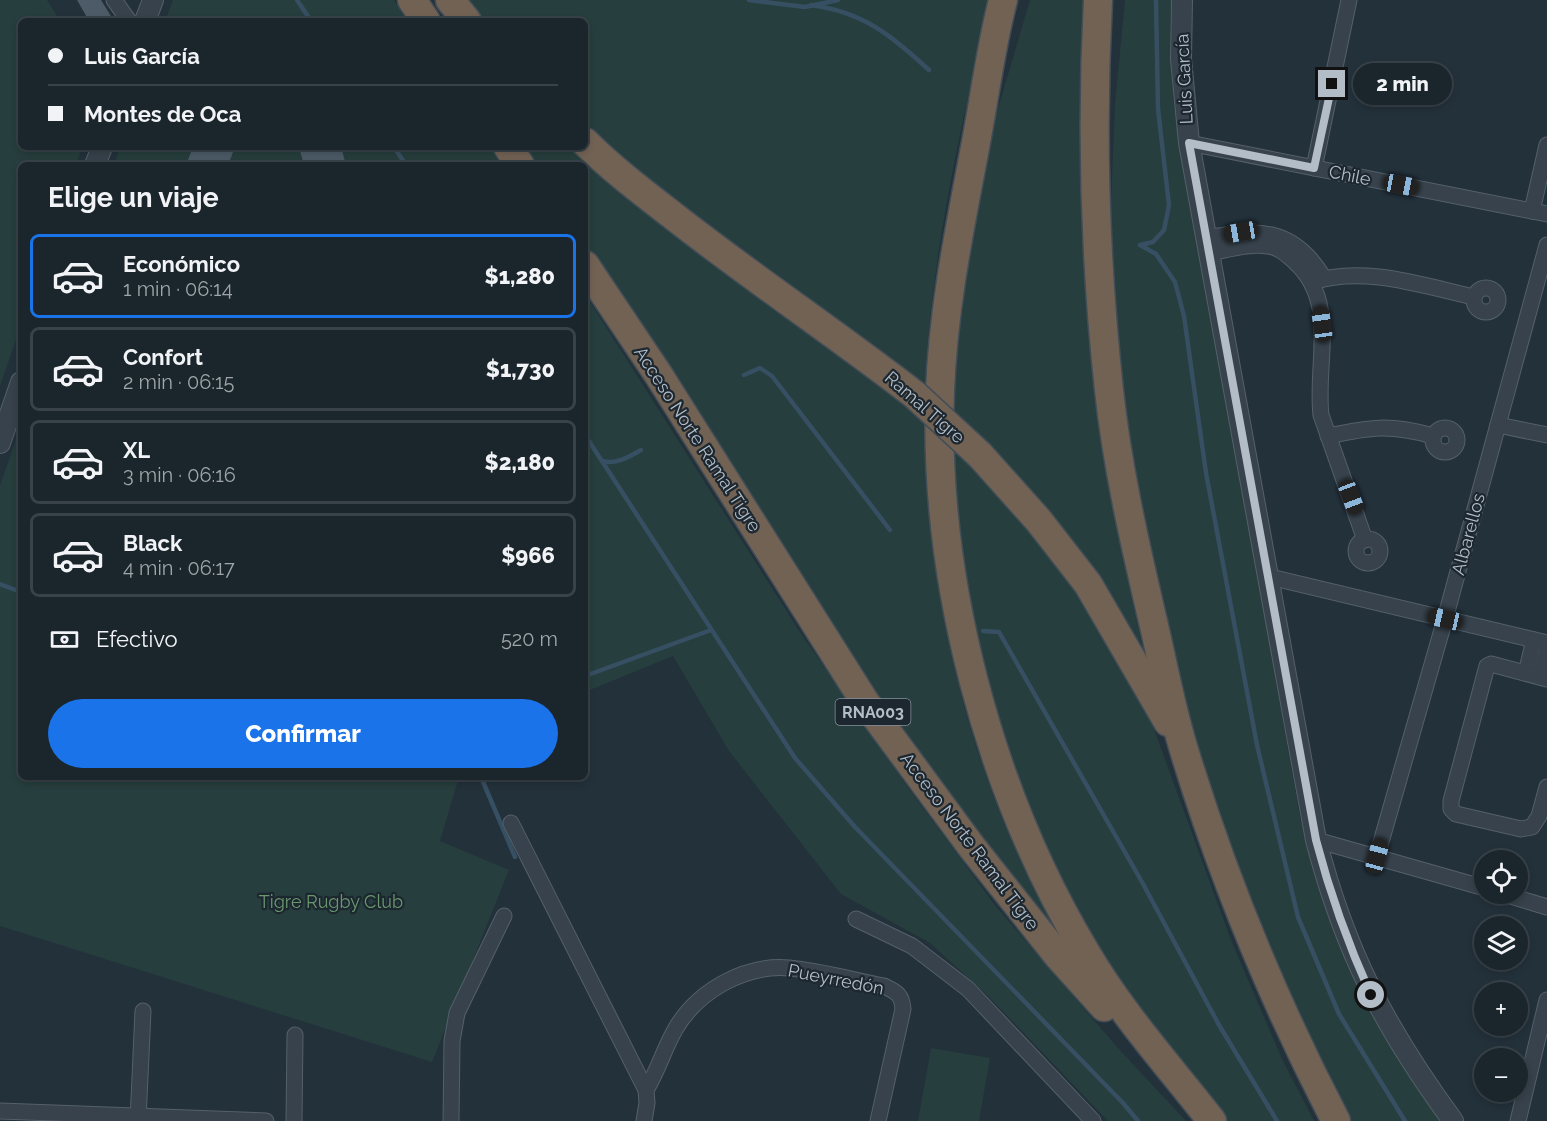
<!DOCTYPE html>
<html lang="es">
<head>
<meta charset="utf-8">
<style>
	:root { --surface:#1a252c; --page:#232d34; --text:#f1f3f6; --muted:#9fa5a9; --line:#384248; --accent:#1a73e8 }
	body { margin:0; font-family:Raleway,sans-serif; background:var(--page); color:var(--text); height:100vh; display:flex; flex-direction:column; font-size:22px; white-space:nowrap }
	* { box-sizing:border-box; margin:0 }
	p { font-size:20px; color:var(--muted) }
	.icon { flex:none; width:33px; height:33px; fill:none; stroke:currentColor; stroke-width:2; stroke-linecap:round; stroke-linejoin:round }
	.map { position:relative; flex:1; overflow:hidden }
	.panel { position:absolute; left:18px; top:162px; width:570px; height:618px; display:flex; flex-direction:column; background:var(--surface); border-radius:9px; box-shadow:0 3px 9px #0003,0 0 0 2px var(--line) }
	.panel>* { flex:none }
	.top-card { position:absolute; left:18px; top:18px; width:570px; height:132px; border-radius:9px; box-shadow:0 3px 9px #0003,0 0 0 2px var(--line); display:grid; align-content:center; height:132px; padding:0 30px; background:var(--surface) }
	.controls { position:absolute; left:1474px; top:850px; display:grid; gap:12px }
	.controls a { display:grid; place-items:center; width:54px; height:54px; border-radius:50%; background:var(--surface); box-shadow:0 3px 9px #0003,0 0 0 2px var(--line); font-size:30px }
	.end { position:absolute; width:27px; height:27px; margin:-14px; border:8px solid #b2bdc7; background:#111; box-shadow:0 0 0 3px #111 }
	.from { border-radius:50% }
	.bubble { position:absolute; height:42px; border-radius:21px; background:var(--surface); box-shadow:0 3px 9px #0003,0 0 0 2px var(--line); font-size:20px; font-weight:800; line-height:42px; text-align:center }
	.car { position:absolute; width:18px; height:36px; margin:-18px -9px; border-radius:8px; box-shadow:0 0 4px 2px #0007; background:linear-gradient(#222 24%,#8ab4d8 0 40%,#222 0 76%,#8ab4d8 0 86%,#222 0) }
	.top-card b { display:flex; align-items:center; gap:21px; height:57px; font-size:22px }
	.top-card b+b { border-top:2px solid var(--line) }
	.top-card i { width:15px; height:15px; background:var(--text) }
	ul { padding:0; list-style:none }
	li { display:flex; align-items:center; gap:18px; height:84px; margin:0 12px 9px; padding:0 18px; border:3px solid var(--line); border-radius:9px }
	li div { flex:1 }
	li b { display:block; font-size:22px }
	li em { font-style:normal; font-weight:800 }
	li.on { border-color:var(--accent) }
	li>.icon { width:54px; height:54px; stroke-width:1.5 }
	h2 { padding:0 30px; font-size:27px; line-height:72px }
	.pay { display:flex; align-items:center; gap:15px; height:66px; padding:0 30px; font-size:22px }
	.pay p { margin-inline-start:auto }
	.primary-button { display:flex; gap:12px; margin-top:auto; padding:12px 30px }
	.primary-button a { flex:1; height:69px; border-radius:36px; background:var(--accent); color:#fff; font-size:24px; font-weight:800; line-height:69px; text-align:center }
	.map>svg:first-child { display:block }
	.green { fill:#263e3d }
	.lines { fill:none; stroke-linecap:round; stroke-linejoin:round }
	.stream { stroke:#374f62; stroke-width:4.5 }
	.building { fill:#4c5b67 }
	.minor-casing { stroke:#55606a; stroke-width:17 }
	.tertiary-casing { stroke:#55606a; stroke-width:22 }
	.motorway-casing { stroke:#424d57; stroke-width:31 }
	.minor { stroke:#37424c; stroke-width:15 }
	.tertiary { stroke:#37424c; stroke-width:20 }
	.motorway { stroke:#726254; stroke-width:28 }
	.motorway-bridge-casing { stroke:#424d57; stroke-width:31; stroke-linecap:butt }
	.motorway-bridge { stroke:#726254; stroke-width:28 }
	.route { stroke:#b2bdc7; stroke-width:8 }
	.labels { text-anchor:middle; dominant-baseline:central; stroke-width:4.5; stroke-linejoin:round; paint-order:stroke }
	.shield { fill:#1c2730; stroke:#85909a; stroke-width:1.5 }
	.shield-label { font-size:16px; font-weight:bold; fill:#b2bdc7 }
	.street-label { font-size:18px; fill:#b2bdc7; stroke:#1c2730 }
	.park-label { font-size:18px; fill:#6a986e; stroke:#1c2730 }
</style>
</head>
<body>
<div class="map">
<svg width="1547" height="1121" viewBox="0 0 1547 1121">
	<rect width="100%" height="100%" fill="#23313b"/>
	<g class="green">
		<path d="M0,0H47L60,21H21V147H82L76,165H21V325L0,386Z"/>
		<path d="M173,0H394L407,21H165Z"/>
		<path d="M462,0H993C965,101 943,206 931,310C926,346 926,382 926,418C926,580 961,741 1032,886C1043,908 1058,929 1070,950L943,794L756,517L585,250V165H528L516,147H571L746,256L615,155L585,128V21H481Z"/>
		<path d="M1030,0H1088C1086,44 1080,88 1080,131C1081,306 1103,479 1143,649L1141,654L975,464L1074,586L1151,721L1231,940L1282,1059L1314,1121H1228L1175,1062L1088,940L1028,816L973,645L945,406L984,156Z"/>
		<path d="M1125,0H1172L1170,23L1174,105L1300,817C1311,860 1322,906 1341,947C1369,1008 1405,1065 1441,1121H1348L1305,1036L1218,821L1189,724L1135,489L1119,373L1110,226L1115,104Z"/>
		<path d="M120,147H490L501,165H114Z"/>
		<path d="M585,294L800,632L906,785L994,904L1117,1047L1186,1121H1108L990,998L930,943L841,894L729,751L673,656L585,692Z"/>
		<path d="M21,426V777H459L440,841L509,870L432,1062L0,926V485Z"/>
		<path d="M931,1048L990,1058L979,1121H918Z"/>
	</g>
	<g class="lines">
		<g class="stream">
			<path d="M297,0L311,21"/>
			<path d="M749,0L805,7L838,0"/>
			<path d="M811,5C863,12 891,35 929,70"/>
			<path d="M394,147L406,165"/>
			<path d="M1140,245L1156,254L1175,282L1184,316L1206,473L1257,745L1298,917L1339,1014L1405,1121"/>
			<path d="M1140,245L1153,242L1164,230L1169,205L1158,109L1156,0"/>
			<path d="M744,375L760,368L772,376L890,530"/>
			<path d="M585,435L795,758L855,827L1123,1103L1138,1121"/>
			<path d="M602,461C615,465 629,457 641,450"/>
			<path d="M0,584L21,592"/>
			<path d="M983,631L999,632L1142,882L1219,1025L1277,1121"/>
			<path d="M585,676L711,630"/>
			<path d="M481,777L515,857"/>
		</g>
	</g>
	<g class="building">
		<path d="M77,0H101L114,21H89Z"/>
		<path d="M193,147H235L228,165H186Z"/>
		<path d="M299,147H341L346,165H304Z"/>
	</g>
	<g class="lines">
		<defs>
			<g id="minor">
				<path d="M114,0L129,21"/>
				<path d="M1189,143L1547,214"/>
				<path d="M1314,168L1349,0"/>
				<path d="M1532,211L1547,145"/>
				<path d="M1206,238C1260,229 1293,227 1324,278"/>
				<path d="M1209,253C1227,250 1249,243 1268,246C1279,247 1287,255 1295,262C1339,302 1315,363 1321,415L1365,540"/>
				<path d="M1313,282C1363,265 1424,286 1474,297"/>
				<circle cx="1486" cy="300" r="12"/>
				<path d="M1498,425L1547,435"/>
				<circle cx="1445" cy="440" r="12"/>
				<path d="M1328,436C1371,427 1390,424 1433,436"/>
				<circle cx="1368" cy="551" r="12"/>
				<path d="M1266,576L1547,643"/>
				<path d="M1526,673L1534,640"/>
				<path d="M1540,677L1547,651"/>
				<path d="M1547,679L1491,664L1487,666L1451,801V809L1456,814L1521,829L1532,827L1539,816L1547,787"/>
				<path d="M511,823L646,1090L647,1103L644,1121"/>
				<path d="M1316,840L1485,888"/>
				<path d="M1377,856L1445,619L1547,245"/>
				<path d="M1504,894L1547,907"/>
				<path d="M856,919L912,946L968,989L1093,1121"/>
				<path d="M646,1090C659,1069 664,1048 676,1028C698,991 745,964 789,968C820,971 853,980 884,986C897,992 902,995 903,1009L878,1121"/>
				<path d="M0,1111L266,1121"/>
				<path d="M138,1121L143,1011"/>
				<path d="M294,1121L295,1035"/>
				<path d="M451,1121L452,1041L457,1013L504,916"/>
				<path d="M1518,1121L1547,1000"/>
			</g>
			<g id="tertiary">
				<path d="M1182,0L1181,59L1189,143L1316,840C1345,952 1385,1028 1453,1121"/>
				<path d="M145,21L153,0"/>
				<path d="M95,165L102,147"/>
				<path d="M0,443L21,382"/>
			</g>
			<g id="motorway">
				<path d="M412,0L426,21"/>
				<path d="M450,0L467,21"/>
				<path d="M1003,0C990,50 984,102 974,153C959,232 943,310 940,391C933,579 989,792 1086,953C1122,1014 1169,1066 1212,1121"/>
				<path d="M1098,0C1091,130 1095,261 1109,390C1117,465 1134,540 1151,613C1162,658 1170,705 1184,750C1223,878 1274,1002 1336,1121"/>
				<path d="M585,142C613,170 645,194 676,218C754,279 836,334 915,395"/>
				<path d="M508,147L520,165"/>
				<path d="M585,265L658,374L865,702L971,846L1059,957L1104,1007"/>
				<path d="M980,455L1039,521L1088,584L1168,722"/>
			</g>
		</defs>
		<use href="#minor" class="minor-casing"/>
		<use href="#tertiary" class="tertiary-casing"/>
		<use href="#motorway" class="motorway-casing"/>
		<use href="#minor" class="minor"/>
		<use href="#tertiary" class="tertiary"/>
		<use href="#motorway" class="motorway"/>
		<defs>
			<path id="motorway-bridge" d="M915,395L980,455"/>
		</defs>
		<use href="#motorway-bridge" class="motorway-bridge-casing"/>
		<use href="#motorway-bridge" class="motorway-bridge"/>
	</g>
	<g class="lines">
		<path class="route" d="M1332,84L1314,168L1189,143L1316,840C1330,894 1348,944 1371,995"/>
	</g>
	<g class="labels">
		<rect class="shield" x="835.5" y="699" width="75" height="26" rx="4.5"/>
		<g class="shield-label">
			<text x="873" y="712">RNA003</text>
		</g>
		<g class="street-label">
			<text transform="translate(1184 79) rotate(-93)">Luis García</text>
			<text transform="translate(1350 175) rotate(11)">Chile</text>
			<text transform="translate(925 407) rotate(41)">Ramal Tigre</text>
			<text transform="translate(698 439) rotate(57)">Acceso Norte Ramal Tigre</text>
			<text transform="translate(1468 534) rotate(-75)">Albarellos</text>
			<text transform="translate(970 841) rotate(53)">Acceso Norte Ramal Tigre</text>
			<text transform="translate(836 979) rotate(11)">Pueyrredón</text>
		</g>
		<g class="park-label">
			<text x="331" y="901">Tigre Rugby Club</text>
		</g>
	</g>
</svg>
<div class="controls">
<a><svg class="icon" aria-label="locate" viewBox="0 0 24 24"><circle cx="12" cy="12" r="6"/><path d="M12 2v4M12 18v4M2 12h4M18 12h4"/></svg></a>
<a><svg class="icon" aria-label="layers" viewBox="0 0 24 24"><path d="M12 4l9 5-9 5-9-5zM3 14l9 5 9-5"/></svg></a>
<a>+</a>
<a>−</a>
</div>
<i class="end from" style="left:1371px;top:995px"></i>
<i class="end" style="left:1332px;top:84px"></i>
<div class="bubble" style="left:1353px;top:63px;width:99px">2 min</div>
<i class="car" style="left:1401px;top:185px;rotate:101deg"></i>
<i class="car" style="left:1241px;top:232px;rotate:260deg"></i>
<i class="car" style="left:1322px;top:324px;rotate:352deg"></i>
<i class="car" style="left:1351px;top:497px;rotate:159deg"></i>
<i class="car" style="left:1445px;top:619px;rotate:283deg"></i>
<i class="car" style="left:1377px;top:856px;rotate:15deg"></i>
<div class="top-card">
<b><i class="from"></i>Luis García</b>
<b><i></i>Montes de Oca</b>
</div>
<section class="panel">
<h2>Elige un viaje</h2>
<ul>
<li class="on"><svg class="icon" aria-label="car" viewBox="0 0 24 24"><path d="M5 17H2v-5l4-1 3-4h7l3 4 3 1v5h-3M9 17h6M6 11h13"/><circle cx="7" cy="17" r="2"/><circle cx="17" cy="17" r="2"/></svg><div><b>Económico</b><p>1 min · 06:14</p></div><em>$1,280</em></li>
<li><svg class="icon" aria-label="car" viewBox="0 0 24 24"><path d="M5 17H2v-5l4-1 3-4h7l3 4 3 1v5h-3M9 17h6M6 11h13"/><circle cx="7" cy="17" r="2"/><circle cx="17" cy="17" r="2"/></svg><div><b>Confort</b><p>2 min · 06:15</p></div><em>$1,730</em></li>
<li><svg class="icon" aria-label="car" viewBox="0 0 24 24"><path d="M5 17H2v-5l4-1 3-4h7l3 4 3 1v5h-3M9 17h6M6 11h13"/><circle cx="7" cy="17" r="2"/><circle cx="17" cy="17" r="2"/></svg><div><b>XL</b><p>3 min · 06:16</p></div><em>$2,180</em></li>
<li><svg class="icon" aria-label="car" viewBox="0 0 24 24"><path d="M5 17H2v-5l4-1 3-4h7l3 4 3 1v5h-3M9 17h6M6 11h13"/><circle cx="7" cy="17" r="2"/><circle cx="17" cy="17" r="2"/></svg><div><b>Black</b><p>4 min · 06:17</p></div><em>$966</em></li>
</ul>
<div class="pay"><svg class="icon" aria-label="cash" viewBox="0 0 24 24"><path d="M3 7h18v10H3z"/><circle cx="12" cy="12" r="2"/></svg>Efectivo<p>520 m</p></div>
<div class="primary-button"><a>Confirmar</a></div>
</section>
</div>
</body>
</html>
